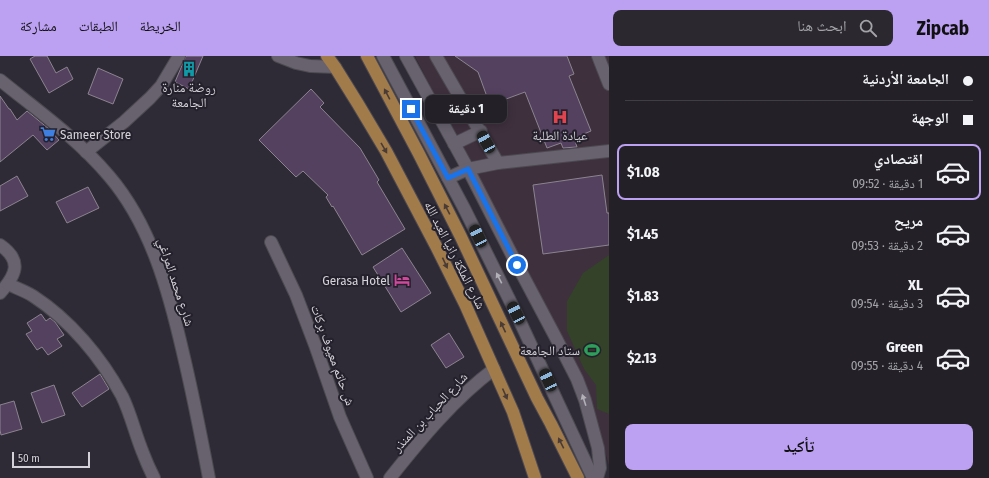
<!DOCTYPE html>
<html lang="ar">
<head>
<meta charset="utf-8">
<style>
	:root { --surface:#232028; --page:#2b2830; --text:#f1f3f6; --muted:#a3a3a8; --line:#403e45; --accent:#bca0f2 }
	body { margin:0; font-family:"Fira Sans Condensed","Noto Naskh Arabic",sans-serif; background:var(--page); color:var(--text); direction:rtl; height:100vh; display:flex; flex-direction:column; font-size:15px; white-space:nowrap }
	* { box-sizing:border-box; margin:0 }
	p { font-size:13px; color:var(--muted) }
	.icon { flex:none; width:22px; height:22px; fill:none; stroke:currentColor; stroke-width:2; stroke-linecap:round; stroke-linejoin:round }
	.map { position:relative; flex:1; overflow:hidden; direction:ltr }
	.details { display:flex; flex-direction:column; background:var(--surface); width:380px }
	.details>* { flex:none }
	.hud { display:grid; align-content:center; height:88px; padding:0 16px; background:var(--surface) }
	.scale { position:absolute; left:12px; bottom:10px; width:78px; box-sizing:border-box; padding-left:4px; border:2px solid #d4d1d8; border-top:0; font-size:11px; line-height:14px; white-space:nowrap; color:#d4d1d8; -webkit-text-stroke:3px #25212c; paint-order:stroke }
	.end { position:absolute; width:18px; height:18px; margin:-9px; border:5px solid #1a73e8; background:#fff; box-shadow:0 0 0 2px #fff }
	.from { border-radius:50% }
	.bubble { position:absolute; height:28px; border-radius:8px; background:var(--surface); box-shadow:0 2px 10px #0003,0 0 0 1px var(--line); font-size:13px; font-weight:700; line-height:28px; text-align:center; direction:rtl }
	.car { position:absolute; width:12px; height:24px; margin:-12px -6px; border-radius:5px; box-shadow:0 0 3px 1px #0007; background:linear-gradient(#222 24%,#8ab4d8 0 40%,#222 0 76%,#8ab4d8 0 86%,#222 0) }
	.hud b { display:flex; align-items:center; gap:14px; height:38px; font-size:15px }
	.hud b+b { border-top:1px solid var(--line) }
	.hud i { width:10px; height:10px; background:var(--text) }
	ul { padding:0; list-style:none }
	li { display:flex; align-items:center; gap:12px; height:56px; margin:0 8px 6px; padding:0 8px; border:2px solid transparent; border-radius:8px }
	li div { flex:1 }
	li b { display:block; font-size:15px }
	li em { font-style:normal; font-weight:700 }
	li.active { border-color:var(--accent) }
	li>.icon { width:36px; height:36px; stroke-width:1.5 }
	.action { display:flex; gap:8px; margin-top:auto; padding:8px 16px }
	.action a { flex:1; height:46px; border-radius:8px; background:var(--accent); color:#111; font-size:16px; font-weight:700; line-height:46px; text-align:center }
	header { display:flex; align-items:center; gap:24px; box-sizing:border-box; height:56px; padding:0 20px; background:var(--accent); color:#111 }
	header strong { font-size:19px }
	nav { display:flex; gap:22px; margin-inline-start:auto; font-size:14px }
	.search { width:280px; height:36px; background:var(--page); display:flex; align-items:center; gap:10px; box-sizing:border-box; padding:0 14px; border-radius:8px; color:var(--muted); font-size:15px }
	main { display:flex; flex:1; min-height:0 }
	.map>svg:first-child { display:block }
	.education { fill:#3e303d }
	.green { fill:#334229 }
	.building { fill:#54415f; stroke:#8b848f }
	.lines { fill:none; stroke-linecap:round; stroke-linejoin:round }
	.minor-casing { stroke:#4c4951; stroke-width:14 }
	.major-casing { stroke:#4c4951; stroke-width:14 }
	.minor { stroke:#67626e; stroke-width:12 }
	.major { stroke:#a27b4b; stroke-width:12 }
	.oneway { fill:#4a3c35 }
	.oneway2 { fill:#b3b0b8 }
	.route { stroke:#1a73e8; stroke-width:5 }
	.labels { text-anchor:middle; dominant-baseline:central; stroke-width:4; stroke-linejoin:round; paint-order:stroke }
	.poi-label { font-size:13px; fill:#d4d1d8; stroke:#25212c }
	.street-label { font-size:13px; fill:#d4d1d8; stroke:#25212c }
</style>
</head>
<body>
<header>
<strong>Zipcab</strong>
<div class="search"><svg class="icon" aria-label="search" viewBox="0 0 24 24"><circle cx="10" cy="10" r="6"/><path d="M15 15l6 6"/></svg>ابحث هنا</div>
<nav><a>الخريطة</a><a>الطبقات</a><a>مشاركة</a></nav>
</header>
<main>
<section class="details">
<div class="hud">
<b><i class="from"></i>الجامعة الأردنية</b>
<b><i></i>الوجهة</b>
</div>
<ul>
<li class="active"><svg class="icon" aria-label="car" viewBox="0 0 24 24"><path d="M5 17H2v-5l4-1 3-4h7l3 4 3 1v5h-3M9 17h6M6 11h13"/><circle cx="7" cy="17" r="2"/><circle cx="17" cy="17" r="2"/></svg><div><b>اقتصادي</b><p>1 دقيقة · 09:52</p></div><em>$1.08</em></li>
<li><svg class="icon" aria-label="car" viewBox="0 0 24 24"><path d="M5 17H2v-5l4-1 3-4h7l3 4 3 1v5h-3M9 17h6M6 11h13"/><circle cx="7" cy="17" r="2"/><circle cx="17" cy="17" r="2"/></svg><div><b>مريح</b><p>2 دقيقة · 09:53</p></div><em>$1.45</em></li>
<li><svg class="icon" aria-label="car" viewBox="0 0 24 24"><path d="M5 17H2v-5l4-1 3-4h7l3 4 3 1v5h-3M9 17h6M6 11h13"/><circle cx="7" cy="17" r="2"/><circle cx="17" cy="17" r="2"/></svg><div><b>XL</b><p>3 دقيقة · 09:54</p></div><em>$1.83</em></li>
<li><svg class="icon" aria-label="car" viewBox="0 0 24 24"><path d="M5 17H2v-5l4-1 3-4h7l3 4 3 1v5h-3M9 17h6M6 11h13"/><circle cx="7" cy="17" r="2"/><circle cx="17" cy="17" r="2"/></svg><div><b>Green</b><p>4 دقيقة · 09:55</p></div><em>$2.13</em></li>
</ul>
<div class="action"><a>تأكيد</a></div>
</section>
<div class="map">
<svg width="609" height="422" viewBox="0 0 609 422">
	<rect width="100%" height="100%" fill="#2f2b36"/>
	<path class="education" d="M415,0H609V409L591,347Z"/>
	<path class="green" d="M609,199V358L597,353L596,329L584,313L567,275V245L583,217Z"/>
	<g class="building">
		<path d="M35,0H47L56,17L67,11L73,23L49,37L30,3Z"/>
		<path d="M186,0H203L189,33L175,26Z"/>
		<path d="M455,0H567L574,18L569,20L591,75L574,82L577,91H576L563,92L561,87L547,92L525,36L490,49L478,16Z"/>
		<path d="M98,12L123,23L113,48L88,38Z"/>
		<path d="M311,33L324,47L320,51L360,92L379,124L377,126L405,173L362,199L333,150L332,151L326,141L328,139L303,115L296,121L259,84Z"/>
		<path d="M0,40L9,53H10L17,64L27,55L49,73L59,84L47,94L33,79L0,106Z"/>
		<path d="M602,119L607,157H609V189L543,198L533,129Z"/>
		<path d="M17,120L28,140L0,155V130Z"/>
		<path d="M88,131L99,152L67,167L56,146Z"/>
		<path d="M402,192L431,237L401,256L373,211Z"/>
		<path d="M41,258L46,265L50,262L55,266L64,279L57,283L62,290L48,299L42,291L37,294L26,278L32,275L27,267Z"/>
		<path d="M449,277L464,301L446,312L431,289Z"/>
		<path d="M100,318L109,333L82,351L72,337Z"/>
		<path d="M54,329L65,359L42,367L31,337Z"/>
		<path d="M14,345L22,373L1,379L0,374V349Z"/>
	</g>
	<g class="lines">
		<defs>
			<g id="minor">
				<path d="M278,0L296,7L310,10L335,11"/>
				<path d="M383,0L464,152L516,257L593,422"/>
				<path d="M406,0L468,113L512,199L556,282L577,323L585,344L598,392L600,412L597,422"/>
				<path d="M436,0L498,107"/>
				<path d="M598,0L609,28"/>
				<path d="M0,24C37,54 78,83 109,120C151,169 169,236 183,297C193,339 201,380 209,422"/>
				<path d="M454,88L481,75"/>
				<path d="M86,96L124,66L150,42L161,30L179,0"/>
				<path d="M448,122L468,113L498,107L609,95"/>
				<path d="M271,186L296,239L315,289L340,361L367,422"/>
				<path d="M0,189C23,205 16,219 0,237"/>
				<path d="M8,228C16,232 25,235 33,240C70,264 101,301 122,340C131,358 135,378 143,397C146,405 150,414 154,422"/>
				<path d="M390,422C421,383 454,343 494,313"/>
			</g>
			<g id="major">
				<path d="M327,0L335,11L358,48L386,95L437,192L465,248L513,356L535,422"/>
				<path d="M367,0L419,98L461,181L537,342L551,368L578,422"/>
			</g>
		</defs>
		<use href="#minor" class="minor-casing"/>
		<use href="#major" class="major-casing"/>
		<use href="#minor" class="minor"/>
		<use href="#major" class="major"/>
	</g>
	<defs><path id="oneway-solid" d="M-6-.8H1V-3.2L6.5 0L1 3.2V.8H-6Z"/></defs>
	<g class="oneway">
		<use href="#oneway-solid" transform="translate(387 38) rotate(-118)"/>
		<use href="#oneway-solid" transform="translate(384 92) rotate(60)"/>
		<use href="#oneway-solid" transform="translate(447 153) rotate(-118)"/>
		<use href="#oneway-solid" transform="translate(445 207) rotate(65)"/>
		<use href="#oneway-solid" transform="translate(503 271) rotate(-115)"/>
		<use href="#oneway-solid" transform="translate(505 338) rotate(66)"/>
		<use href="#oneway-solid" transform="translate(561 387) rotate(-117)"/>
	</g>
	<g class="oneway2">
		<use href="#oneway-solid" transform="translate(499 222) rotate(-117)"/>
		<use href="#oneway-solid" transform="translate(584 344) rotate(-108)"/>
	</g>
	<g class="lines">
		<path class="route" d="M411,53L448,122L468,113L517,209"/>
	</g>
	<defs>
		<symbol id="building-bare" viewBox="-9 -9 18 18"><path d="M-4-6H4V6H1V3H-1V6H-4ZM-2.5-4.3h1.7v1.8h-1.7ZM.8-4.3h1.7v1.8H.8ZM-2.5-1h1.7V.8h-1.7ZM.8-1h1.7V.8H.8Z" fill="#0f9aa8" stroke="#25212c" stroke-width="2.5" paint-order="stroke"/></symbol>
		<symbol id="hospital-bare" viewBox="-9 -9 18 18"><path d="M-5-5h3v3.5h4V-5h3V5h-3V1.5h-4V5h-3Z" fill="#e0444e" stroke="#25212c" stroke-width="2.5" paint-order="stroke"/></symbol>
		<symbol id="supermarket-bare" viewBox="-9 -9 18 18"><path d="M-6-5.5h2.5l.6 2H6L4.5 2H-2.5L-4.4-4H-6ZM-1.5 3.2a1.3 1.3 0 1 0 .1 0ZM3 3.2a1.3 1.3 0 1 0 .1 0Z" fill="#3f7fe0" stroke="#25212c" stroke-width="2.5" paint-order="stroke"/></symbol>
		<symbol id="hotel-bare" viewBox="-9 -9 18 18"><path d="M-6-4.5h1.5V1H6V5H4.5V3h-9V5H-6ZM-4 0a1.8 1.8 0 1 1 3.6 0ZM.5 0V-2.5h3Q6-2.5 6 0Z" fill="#d1479c" stroke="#25212c" stroke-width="2.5" paint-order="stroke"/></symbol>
		<symbol id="stadium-bare" viewBox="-9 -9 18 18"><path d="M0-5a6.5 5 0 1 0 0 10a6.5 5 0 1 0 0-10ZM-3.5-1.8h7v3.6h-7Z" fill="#2e9e5b" stroke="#25212c" stroke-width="2.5" paint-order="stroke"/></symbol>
	</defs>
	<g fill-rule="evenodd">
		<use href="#building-bare" x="178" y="2" width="22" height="22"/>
		<use href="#hospital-bare" x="549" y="50" width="22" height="22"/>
		<use href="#supermarket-bare" x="37" y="67" width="22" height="22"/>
		<use href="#hotel-bare" x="391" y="213" width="22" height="22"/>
		<use href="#stadium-bare" x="581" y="283" width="22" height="22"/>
	</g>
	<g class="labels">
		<g class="poi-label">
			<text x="189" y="31">روضة منارة<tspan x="189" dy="15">الجامعة</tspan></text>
			<text x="60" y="78" text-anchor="start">Sameer Store</text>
			<text x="560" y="79">عيادة الطلبة</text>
			<text x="390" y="224" text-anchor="end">Gerasa Hotel</text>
			<text x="580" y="294" text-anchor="end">ستاد الجامعة</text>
		</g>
		<g class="street-label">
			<text transform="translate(455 199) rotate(63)">شارع الملكة رانيا العبد الله</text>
			<text transform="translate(176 226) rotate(72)">شارع محمد المراغي</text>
			<text transform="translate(333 299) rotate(70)">ش حاتم معيوف بركات</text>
			<text transform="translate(430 356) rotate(-47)">شارع الحباب بن المنذر</text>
		</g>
	</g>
</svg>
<div class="scale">50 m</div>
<i class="end from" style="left:517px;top:209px"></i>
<i class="end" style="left:411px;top:53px"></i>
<div class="bubble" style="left:425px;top:39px;width:82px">1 دقيقة</div>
<i class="car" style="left:486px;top:86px;rotate:331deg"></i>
<i class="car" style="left:478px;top:180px;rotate:334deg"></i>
<i class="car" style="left:516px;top:257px;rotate:333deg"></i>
<i class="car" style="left:548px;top:324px;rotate:335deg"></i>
</div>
</main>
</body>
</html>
